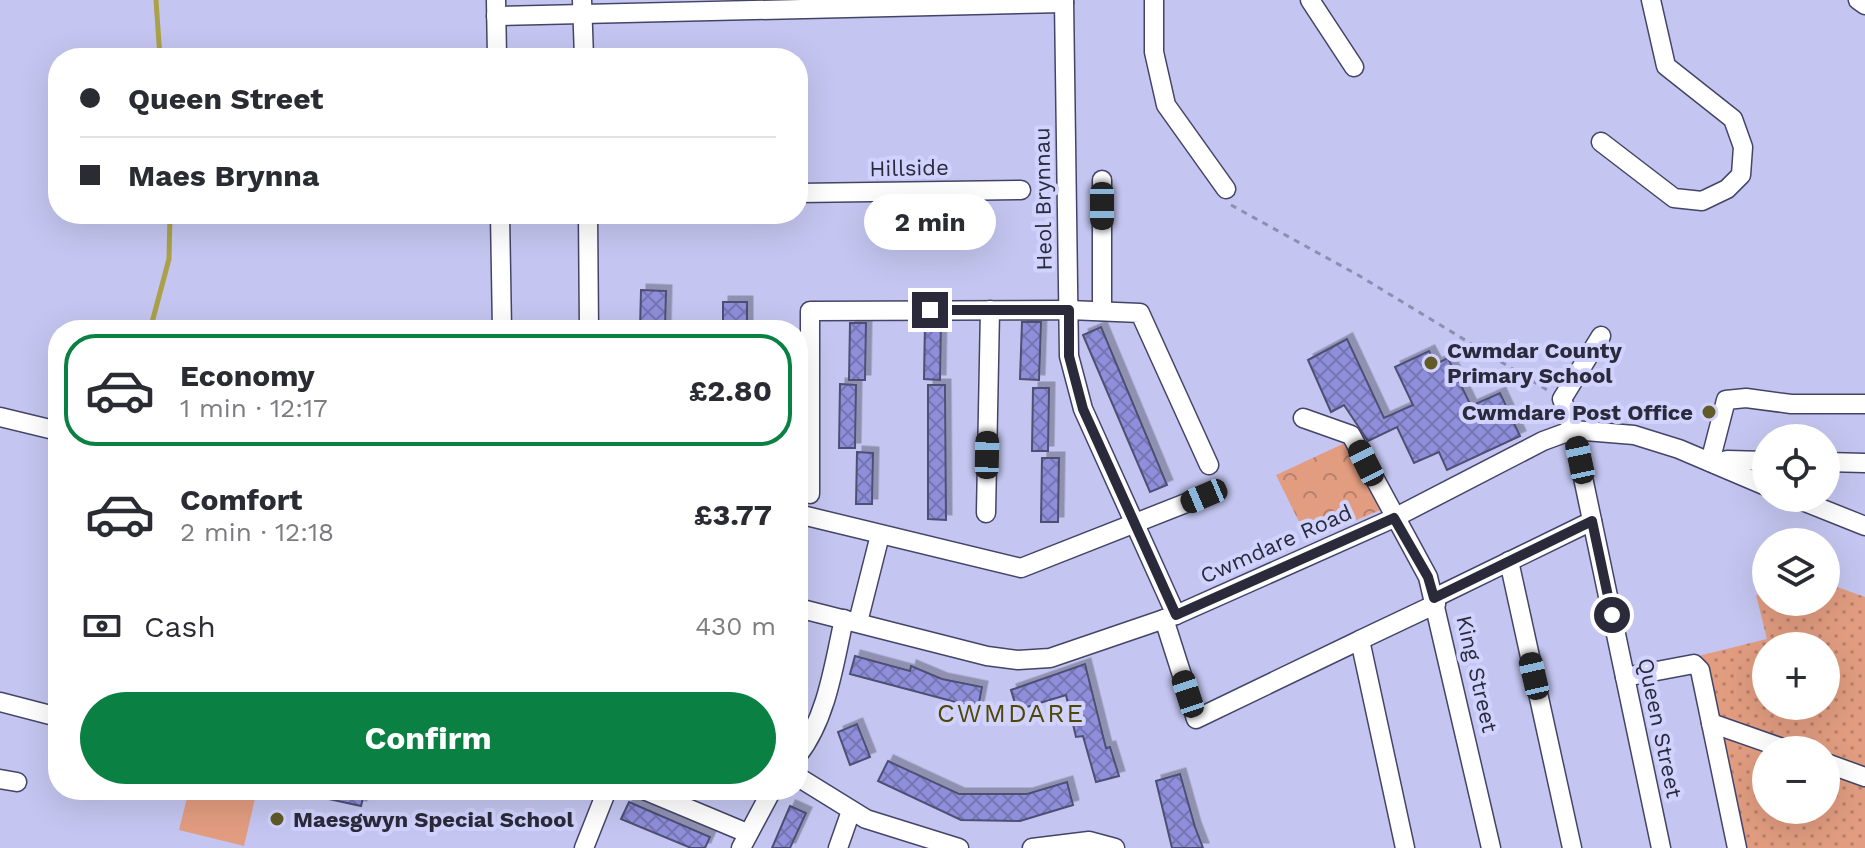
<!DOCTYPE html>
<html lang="en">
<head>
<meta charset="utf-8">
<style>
	:root { --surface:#fff; --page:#f2f2f3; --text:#2b2b33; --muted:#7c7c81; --line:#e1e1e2; --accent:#0b8043 }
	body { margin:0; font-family:"Work Sans",sans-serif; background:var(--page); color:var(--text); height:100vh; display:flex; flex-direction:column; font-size:30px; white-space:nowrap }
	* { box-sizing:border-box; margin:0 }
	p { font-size:26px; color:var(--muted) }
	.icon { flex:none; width:44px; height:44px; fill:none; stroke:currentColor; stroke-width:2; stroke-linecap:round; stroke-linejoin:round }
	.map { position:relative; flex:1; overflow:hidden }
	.drawer { position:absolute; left:48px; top:320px; width:760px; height:480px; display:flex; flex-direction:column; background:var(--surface); border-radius:32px; box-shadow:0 8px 32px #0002 }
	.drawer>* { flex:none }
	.top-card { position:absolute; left:48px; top:48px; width:760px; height:176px; border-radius:32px; box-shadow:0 8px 32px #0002; display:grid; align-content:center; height:176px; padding:0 32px; background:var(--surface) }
	.controls { position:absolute; left:1752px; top:424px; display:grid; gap:16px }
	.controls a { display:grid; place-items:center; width:88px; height:88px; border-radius:50%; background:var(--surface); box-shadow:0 8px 32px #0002; font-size:40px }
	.end { position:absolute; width:36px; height:36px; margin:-18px; border:10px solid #2a2a3b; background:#fff; box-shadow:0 0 0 4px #fff }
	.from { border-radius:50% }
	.bubble { position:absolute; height:56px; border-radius:28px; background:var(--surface); box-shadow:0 8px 32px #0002; font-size:26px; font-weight:700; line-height:56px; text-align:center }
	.car { position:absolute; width:24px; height:48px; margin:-24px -12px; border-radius:10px; box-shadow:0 0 6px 2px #0007; background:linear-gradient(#222 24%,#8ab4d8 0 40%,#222 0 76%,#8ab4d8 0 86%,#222 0) }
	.top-card b { display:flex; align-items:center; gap:28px; height:76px; font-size:30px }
	.top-card b+b { border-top:2px solid var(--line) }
	.top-card i { width:20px; height:20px; background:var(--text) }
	ul { padding:14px 0 0; list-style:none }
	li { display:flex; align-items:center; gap:24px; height:112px; margin:0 16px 12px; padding:0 16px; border:4px solid transparent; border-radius:32px }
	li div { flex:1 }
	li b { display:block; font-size:30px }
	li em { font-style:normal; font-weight:700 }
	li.active { border-color:var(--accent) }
	li>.icon { width:72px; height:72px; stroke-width:1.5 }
	.pay { display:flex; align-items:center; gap:20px; height:88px; padding:0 32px; font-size:30px }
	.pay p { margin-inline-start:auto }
	.action { display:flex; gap:16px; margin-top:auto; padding:16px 32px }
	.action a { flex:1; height:92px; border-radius:48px; background:var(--accent); color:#fff; font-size:32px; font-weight:700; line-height:92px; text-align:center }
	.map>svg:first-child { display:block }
	.park { fill:url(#park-crowns) }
	.garden { fill:url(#garden-dots); fill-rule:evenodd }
	.pitch { fill:#e29d81 }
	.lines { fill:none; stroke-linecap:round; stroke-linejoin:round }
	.stream { stroke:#aba148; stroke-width:5 }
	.building { fill:url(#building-cross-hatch); stroke:#4e4f73; stroke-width:2; filter:url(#shadow) }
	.minor-casing { stroke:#444468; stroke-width:21 }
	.path { stroke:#8d8fb0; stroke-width:3; stroke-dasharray:6 6; stroke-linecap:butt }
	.minor { stroke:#fff; stroke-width:18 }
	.route { stroke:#2a2a3b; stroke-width:10 }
	.poi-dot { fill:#605b27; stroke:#d1d3fe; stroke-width:3 }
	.labels { text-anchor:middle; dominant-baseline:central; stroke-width:8; stroke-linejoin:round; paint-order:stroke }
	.street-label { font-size:22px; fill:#2a2a3b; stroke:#d1d3fe }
	.poi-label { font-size:22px; font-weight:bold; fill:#2a2a3b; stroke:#d1d3fe; text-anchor:start }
	.quarter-label { font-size:26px; letter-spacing:2px; fill:#4e4705; stroke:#d1d3fe }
</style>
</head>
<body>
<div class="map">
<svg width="1865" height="848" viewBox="0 0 1865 848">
	<defs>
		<pattern id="park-crowns" width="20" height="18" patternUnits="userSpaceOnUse" patternTransform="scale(2)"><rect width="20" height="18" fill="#e29d81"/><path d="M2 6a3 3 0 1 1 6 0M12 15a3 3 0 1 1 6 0" fill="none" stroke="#b7806b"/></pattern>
		<pattern id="garden-dots" width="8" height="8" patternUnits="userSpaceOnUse" patternTransform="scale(2)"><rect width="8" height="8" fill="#e29d81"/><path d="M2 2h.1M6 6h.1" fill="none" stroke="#b7806b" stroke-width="1.8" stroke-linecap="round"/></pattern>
		<pattern id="building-cross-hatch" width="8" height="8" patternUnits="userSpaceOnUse" patternTransform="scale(2)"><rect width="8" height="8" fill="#8f8eda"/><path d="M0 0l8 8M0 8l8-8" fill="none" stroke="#7574b2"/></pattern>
		<filter id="shadow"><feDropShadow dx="5.5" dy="-5.5" stdDeviation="0" flood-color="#0004"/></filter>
	</defs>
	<rect width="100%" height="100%" fill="#c4c6f1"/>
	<path class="park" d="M1347,442L1383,509L1308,540L1276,475Z"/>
	<path class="garden" d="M1826,583L1865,597V848H1735L1690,658L1767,639L1756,595L1766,593V602H1826ZM1766,646H1826V706H1766ZM1766,750H1826V810H1766Z"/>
	<path class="pitch" d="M189,790H257L244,846L179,830Z"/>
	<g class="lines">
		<g class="stream">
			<path d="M156,0L160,58"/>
			<path d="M150,330L169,259L170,214"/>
		</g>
	</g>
	<g class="building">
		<path d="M641,290L666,291L665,330H640Z"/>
		<rect x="723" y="302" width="24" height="28"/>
		<path d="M941,322L940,380L924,379L925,323Z"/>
		<path d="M1022,322H1041L1039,380L1020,379Z"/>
		<path d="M850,323H866L865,380H849Z"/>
		<path d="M1101,327L1167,485L1150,492L1083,335Z"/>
		<path d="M1347,339L1384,418L1413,405L1395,367L1429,351L1436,364L1448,358L1471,406L1500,393L1520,436L1447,470L1439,452L1414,463L1397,427L1368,441L1344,405L1331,412L1308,360Z"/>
		<path d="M840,384L856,385L855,448H839Z"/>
		<path d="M928,385H945L946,520L928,519Z"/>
		<path d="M1033,388H1049L1048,451H1032Z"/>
		<path d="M857,452L873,453L872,504H856Z"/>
		<path d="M1042,458H1059L1058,522H1041Z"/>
		<path d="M855,656L910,671L911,666L942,679L982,687L978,708L850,674Z"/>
		<path d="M1085,664L1106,748L1110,747L1119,776L1096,782L1083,736L1076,737L1066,695L1017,710L1011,690Z"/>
		<path d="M857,724L870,757L850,765L838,732Z"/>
		<path d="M888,761L959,794H1027L1067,782L1073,805L1020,821L961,820L878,781Z"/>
		<path d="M1180,774L1195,827L1203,848H1172L1156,781Z"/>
		<path d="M316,790H365L361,806L315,796Z"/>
		<path d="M629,802L710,837L705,848H691L621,819Z"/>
		<path d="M790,806L806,813L790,848H772Z"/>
	</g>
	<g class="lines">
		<defs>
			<g id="minor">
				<path d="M496,0L497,58"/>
				<path d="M582,0L584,58"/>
				<path d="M1064,0L1069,356L1083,409L1176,615"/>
				<path d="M1154,0V52L1166,105L1226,189"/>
				<path d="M1310,0L1354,67"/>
				<path d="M1858,0L1865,5"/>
				<path d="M496,16L1064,3"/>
				<path d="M1601,142L1674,198L1702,201L1727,189L1741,175L1743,147L1733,119L1666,66L1651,0"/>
				<path d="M798,193L1021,190"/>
				<path d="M500,214L502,330"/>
				<path d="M588,214L589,330"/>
				<path d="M1102,311V180"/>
				<path d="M1601,336L1562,399L1573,430L1661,848"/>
				<path d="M0,417L58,431"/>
				<path d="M1303,418L1351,435L1428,577L1491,848"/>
				<path d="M1710,462L1726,400L1746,398L1791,404H1865"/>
				<path d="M1826,462L1865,463"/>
				<path d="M1715,464L1727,460L1766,461"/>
				<path d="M810,494V311L1069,310L1140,313L1209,465"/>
				<path d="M1795,498L1865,526"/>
				<path d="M986,513L990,310"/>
				<path d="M798,514L1021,568L1204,496"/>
				<path d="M1509,561L1572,848"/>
				<path d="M1434,598L1592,521"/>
				<path d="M798,608L987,656L1018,660L1050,658L1176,615L1394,518L1543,441L1573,430L1634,435L1679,449L1766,486"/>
				<path d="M1164,619L1196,719L1360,640"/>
				<path d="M858,622L880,535"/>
				<path d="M1625,677L1694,664L1700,670L1737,848"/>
				<path d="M0,702L58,717"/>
				<path d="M1711,723L1788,750"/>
				<path d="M798,755C827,718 834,664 844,619"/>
				<path d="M1826,763L1865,777"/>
				<path d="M798,777L866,819L959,848"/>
				<path d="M0,779L17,782"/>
				<path d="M644,790L747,833"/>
				<path d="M584,848L607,790"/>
				<path d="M741,848L772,790"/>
				<path d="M838,848L851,811"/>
				<path d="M1032,848L1089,841L1115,848"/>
				<path d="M1405,848L1360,640L1436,604"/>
			</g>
		</defs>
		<use href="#minor" class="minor-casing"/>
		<path class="path" d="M1231,205L1358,275L1549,391"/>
		<use href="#minor" class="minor"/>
	</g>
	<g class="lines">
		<path class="route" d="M930,310H1069V356L1083,409L1176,615L1394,518L1428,577L1434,598L1592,521L1612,615"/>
	</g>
	<g class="poi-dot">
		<circle cx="1431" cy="363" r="8"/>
		<circle cx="1709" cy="412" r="8"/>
		<circle cx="277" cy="819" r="8"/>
	</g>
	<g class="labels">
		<g class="street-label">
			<text transform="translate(909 168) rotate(-1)">Hillside</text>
			<text transform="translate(1043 199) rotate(-91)">Heol Brynnau</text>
			<text transform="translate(1276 544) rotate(-24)">Cwmdare Road</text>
			<text transform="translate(1477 674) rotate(77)">King Street</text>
			<text transform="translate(1660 728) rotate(78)">Queen Street</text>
		</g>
		<g class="poi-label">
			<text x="1447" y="350">Cwmdar County<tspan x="1447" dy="25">Primary School</tspan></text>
			<text x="1693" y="412" text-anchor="end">Cwmdare Post Office</text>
			<text x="293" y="819">Maesgwyn Special School</text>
		</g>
		<g class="quarter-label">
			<text x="1011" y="713">CWMDARE</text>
		</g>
	</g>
</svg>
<div class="controls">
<a><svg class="icon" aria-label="locate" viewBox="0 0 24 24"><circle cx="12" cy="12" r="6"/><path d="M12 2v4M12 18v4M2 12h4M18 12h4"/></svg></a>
<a><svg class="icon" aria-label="layers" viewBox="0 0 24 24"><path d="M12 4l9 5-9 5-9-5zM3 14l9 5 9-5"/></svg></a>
<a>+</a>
<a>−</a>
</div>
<i class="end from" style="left:1612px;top:615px"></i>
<i class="end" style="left:930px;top:310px"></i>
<div class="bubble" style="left:864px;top:194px;width:132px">2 min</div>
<i class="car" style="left:1102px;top:206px;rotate:180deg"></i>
<i class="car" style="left:987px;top:455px;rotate:1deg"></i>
<i class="car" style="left:1580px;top:460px;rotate:348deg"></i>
<i class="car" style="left:1366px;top:463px;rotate:333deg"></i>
<i class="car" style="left:1204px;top:496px;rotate:247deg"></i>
<i class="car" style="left:1534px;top:676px;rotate:347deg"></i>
<i class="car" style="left:1188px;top:694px;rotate:342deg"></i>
<div class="top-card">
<b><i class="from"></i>Queen Street</b>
<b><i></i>Maes Brynna</b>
</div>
<section class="drawer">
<ul>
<li class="active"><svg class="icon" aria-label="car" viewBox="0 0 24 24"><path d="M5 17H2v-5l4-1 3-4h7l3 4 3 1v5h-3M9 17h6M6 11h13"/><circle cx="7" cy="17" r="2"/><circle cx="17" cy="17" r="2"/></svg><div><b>Economy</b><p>1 min · 12:17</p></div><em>£2.80</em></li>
<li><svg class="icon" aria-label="car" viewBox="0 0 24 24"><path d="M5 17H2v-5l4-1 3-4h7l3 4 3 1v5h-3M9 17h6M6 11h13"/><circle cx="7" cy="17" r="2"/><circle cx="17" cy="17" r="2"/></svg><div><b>Comfort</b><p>2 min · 12:18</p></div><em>£3.77</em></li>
</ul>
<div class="pay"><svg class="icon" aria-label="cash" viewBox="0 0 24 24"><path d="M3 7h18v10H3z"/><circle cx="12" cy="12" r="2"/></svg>Cash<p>430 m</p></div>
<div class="action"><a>Confirm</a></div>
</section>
</div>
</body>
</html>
